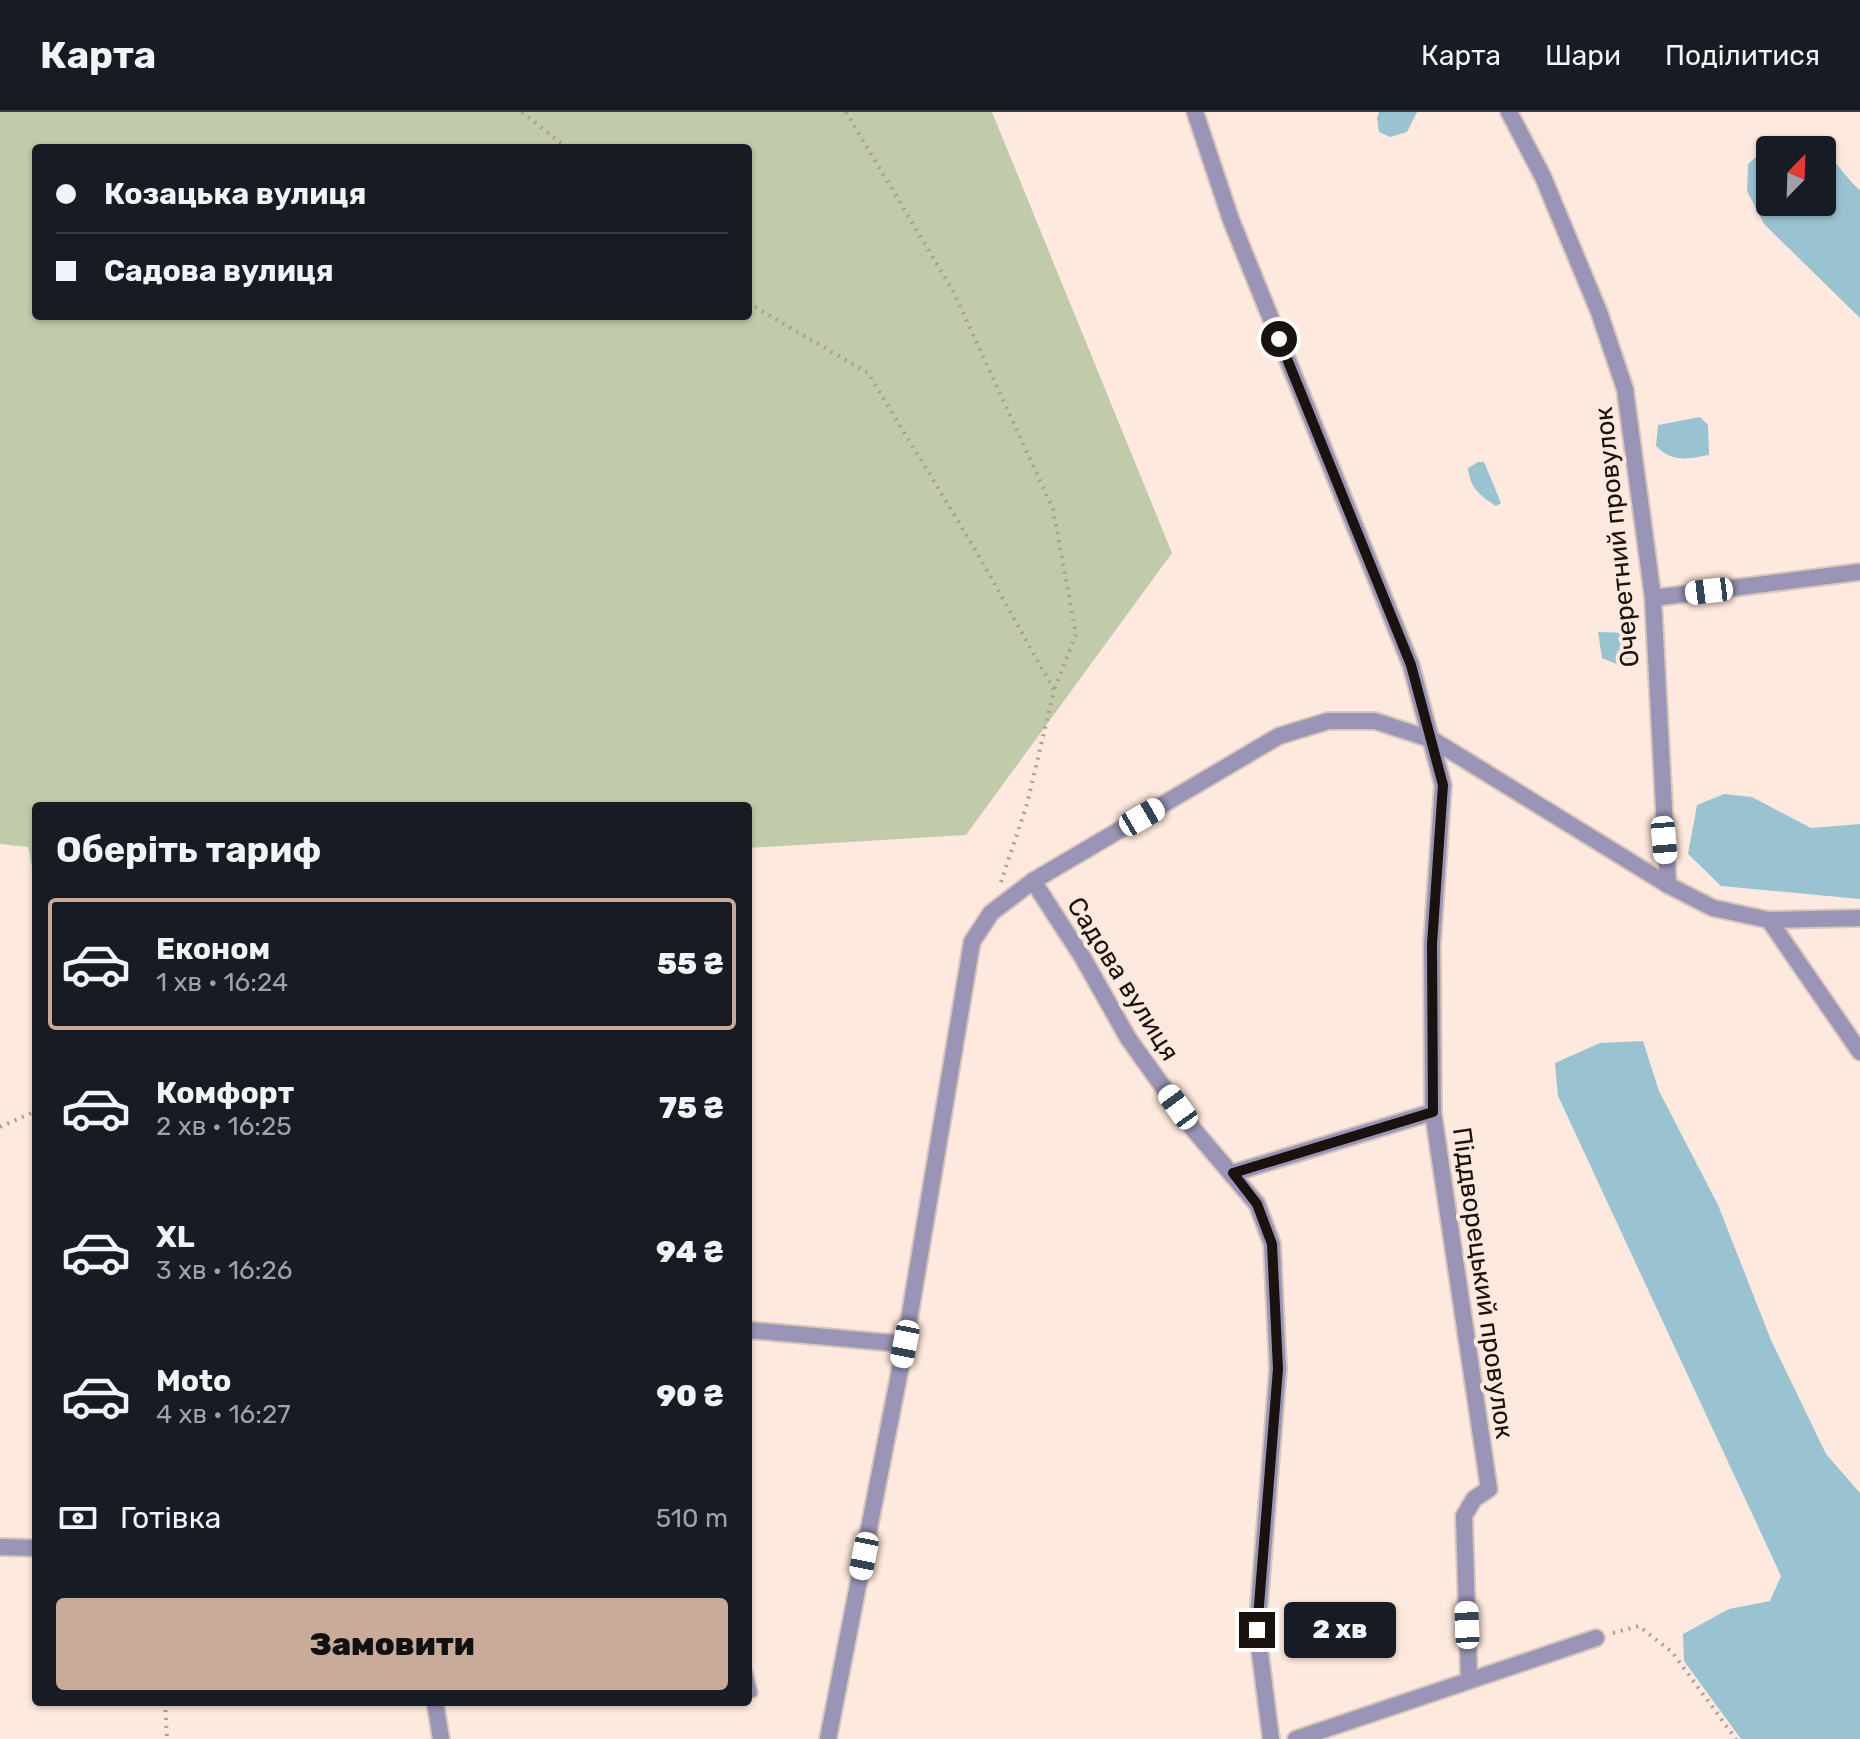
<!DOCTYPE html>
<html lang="uk">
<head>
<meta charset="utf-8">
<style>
	:root { --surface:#171b24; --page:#242831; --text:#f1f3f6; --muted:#9ea1a6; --line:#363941; --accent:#c9ab9a }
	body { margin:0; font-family:Rubik,sans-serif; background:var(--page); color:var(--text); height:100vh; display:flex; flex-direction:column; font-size:30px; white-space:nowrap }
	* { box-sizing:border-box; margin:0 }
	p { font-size:26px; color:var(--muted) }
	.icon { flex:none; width:44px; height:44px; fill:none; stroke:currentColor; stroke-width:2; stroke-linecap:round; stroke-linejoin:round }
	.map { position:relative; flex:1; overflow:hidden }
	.side { position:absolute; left:32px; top:690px; width:720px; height:904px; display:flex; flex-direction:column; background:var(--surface); border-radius:8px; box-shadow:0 2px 6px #0004 }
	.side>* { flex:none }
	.banner { position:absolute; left:32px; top:32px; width:720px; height:176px; border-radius:8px; box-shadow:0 2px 6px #0004; display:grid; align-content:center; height:176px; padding:0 24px; background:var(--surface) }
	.needle { width:52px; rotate:23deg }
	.tools { position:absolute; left:1756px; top:24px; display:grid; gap:16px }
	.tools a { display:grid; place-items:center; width:80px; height:80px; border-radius:8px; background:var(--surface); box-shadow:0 2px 6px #0004; font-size:40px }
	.end { position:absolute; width:36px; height:36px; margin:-18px; border:10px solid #19120e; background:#fff; box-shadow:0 0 0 4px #fff }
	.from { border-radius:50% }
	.bubble { position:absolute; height:56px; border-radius:8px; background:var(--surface); box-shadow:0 2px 6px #0004; font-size:26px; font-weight:800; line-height:56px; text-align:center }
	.car { position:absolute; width:24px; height:48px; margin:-24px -12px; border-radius:10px; box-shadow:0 0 6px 2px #0007; background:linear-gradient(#fff 24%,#345 0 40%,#fff 0 76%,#345 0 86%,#fff 0) }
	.banner b { display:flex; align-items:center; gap:28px; height:76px; font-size:30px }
	.banner b+b { border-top:2px solid var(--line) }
	.banner i { width:20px; height:20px; background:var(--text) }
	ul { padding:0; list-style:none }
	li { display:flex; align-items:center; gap:24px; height:132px; margin:0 16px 12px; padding:0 8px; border:4px solid transparent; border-radius:8px }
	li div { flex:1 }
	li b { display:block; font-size:30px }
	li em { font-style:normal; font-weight:800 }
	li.selected { border-color:var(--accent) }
	li>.icon { width:72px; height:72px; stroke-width:1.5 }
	h2 { padding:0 24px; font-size:36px; line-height:96px }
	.pay { display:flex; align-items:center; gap:20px; height:88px; padding:0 24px; font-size:30px }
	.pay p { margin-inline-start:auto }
	.primary-button { display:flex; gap:16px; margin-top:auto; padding:16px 24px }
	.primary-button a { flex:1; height:92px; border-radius:8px; background:var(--accent); color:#111; font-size:32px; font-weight:800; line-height:92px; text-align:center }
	header { display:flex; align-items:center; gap:48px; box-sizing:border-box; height:112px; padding:0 40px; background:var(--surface); border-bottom:2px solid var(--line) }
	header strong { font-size:38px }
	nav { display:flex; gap:44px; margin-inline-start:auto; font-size:28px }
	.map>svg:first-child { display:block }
	.green { fill:#c1cba9; fill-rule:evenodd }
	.water { fill:#99c3d0 }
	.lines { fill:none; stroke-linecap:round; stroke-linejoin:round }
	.service-casing { stroke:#d9c7bd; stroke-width:12 }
	.minor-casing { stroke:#d9c7bd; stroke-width:20 }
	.path { stroke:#ab9b93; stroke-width:4; stroke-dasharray:2 6; stroke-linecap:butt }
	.service { stroke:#9a95b6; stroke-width:8 }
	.minor { stroke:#9a95b6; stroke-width:16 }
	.route { stroke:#19120e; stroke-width:10 }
	.labels { text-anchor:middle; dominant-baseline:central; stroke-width:8; stroke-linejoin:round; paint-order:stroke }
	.street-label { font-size:26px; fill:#19120e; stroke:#fee9de }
</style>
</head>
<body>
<header>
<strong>Карта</strong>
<nav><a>Карта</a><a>Шари</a><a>Поділитися</a></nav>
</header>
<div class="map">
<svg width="1860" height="1627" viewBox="0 0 1860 1627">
	<rect width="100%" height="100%" fill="#fee9de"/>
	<path class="green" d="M0,0H992L1172,441L966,723L748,736V694H36V775L28,735L0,732ZM36,36H748V204H36Z"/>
	<g class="water">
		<path d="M1379,0H1417L1407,20L1390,25L1379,20L1377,6Z"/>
		<path d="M1777,27L1817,38H1770V90H1822V40C1836,46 1846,67 1860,78V206L1764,112L1747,79L1748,52Z"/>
		<path d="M1700,305L1708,313L1709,343C1687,347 1673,351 1656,334L1658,313Z"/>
		<path d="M1478,350H1484L1501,391L1496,394C1480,384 1470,376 1468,356Z"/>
		<path d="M1598,520L1630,521L1636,551L1631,558L1602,546Z"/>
		<path d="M1724,682L1752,685L1811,716L1860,712V787L1721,774L1688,742L1697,693Z"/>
		<path d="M1643,929L1659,979L1718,1093L1771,1228L1826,1342L1860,1381V1627H1741L1684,1549L1683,1522L1729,1497L1770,1489L1781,1464L1558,984L1555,951L1600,931Z"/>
	</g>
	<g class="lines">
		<defs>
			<path id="service" d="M748,1561L753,1581H748"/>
			<g id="minor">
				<path d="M1195,0L1231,108L1411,553L1443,673L1432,832L1433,1000L1489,1377L1474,1387L1464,1404L1469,1567"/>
				<path d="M1509,0L1543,65L1599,200L1625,277L1653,486L1668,773"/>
				<path d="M1653,486L1860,460"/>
				<path d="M1033,769L1083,846L1128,926L1194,1018L1257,1092L1272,1132L1278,1257L1257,1518L1271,1627"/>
				<path d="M1769,808L1860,940"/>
				<path d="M1233,1061L1433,1000"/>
				<path d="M748,1218L905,1232"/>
				<path d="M0,1435L36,1436"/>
				<path d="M435,1590L441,1627"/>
				<path d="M828,1627L905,1232L972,830L991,801L1033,769L1279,624L1328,609H1375L1433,628L1668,773L1713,796L1769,808L1860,806"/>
				<path d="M1296,1627L1596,1526"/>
			</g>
		</defs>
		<use href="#service" class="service-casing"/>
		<use href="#minor" class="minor-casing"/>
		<g class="path">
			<path d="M522,0L567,36"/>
			<path d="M846,0L953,179L1053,397L1076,522L1054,578"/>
			<path d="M748,191L868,261L975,437L1054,578L1027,692L1001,770"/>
			<path d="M0,1015L36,999"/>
			<path d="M1613,1521L1639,1514L1672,1540L1736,1627"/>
			<path d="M165,1590L167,1627"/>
		</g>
		<use href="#service" class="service"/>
		<use href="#minor" class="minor"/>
	</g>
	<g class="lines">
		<path class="route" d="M1257,1518L1278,1257L1272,1132L1257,1092L1233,1061L1433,1000L1432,832L1443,673L1411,553L1279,227"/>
	</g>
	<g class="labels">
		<g class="street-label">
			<text transform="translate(1617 425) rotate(-96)">Очеретний провулок</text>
			<text transform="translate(1123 867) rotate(58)">Садова вулиця</text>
			<text transform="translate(1483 1171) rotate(82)">Піддворецький провулок</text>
		</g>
	</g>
</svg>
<div class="tools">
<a><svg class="needle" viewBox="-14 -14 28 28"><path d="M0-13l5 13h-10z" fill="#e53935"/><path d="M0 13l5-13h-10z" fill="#9ea1a6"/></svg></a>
</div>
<i class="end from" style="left:1279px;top:227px"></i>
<i class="end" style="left:1257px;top:1518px"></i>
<div class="bubble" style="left:1284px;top:1490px;width:112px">2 хв</div>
<i class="car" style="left:1709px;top:479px;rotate:263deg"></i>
<i class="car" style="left:1142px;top:705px;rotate:60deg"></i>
<i class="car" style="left:1664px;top:728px;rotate:175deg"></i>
<i class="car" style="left:1178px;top:995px;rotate:324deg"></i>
<i class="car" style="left:905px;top:1232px;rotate:191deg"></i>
<i class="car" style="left:864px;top:1444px;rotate:191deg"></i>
<i class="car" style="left:1467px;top:1513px;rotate:358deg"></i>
<div class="banner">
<b><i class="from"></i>Козацька вулиця</b>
<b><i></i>Садова вулиця</b>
</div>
<section class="side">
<h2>Оберіть тариф</h2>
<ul>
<li class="selected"><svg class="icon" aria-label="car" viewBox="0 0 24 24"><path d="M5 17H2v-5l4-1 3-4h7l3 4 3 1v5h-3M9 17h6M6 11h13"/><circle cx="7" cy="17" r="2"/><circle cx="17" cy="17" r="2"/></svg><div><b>Економ</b><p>1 хв · 16:24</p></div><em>55 ₴</em></li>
<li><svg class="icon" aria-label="car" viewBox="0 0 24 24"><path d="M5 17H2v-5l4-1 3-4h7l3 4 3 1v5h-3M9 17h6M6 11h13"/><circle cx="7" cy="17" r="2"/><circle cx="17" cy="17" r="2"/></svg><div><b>Комфорт</b><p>2 хв · 16:25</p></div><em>75 ₴</em></li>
<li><svg class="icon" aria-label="car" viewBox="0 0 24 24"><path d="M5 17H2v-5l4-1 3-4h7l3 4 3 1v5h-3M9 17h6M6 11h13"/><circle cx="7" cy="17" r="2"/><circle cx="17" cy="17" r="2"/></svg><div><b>XL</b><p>3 хв · 16:26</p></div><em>94 ₴</em></li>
<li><svg class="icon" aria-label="car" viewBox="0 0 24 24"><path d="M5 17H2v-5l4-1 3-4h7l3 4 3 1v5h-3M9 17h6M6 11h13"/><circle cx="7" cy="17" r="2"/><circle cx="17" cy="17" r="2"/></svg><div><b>Moto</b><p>4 хв · 16:27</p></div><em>90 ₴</em></li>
</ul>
<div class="pay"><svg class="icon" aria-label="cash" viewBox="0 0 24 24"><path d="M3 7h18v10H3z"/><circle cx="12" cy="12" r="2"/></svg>Готівка<p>510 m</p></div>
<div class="primary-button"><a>Замовити</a></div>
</section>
</div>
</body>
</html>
